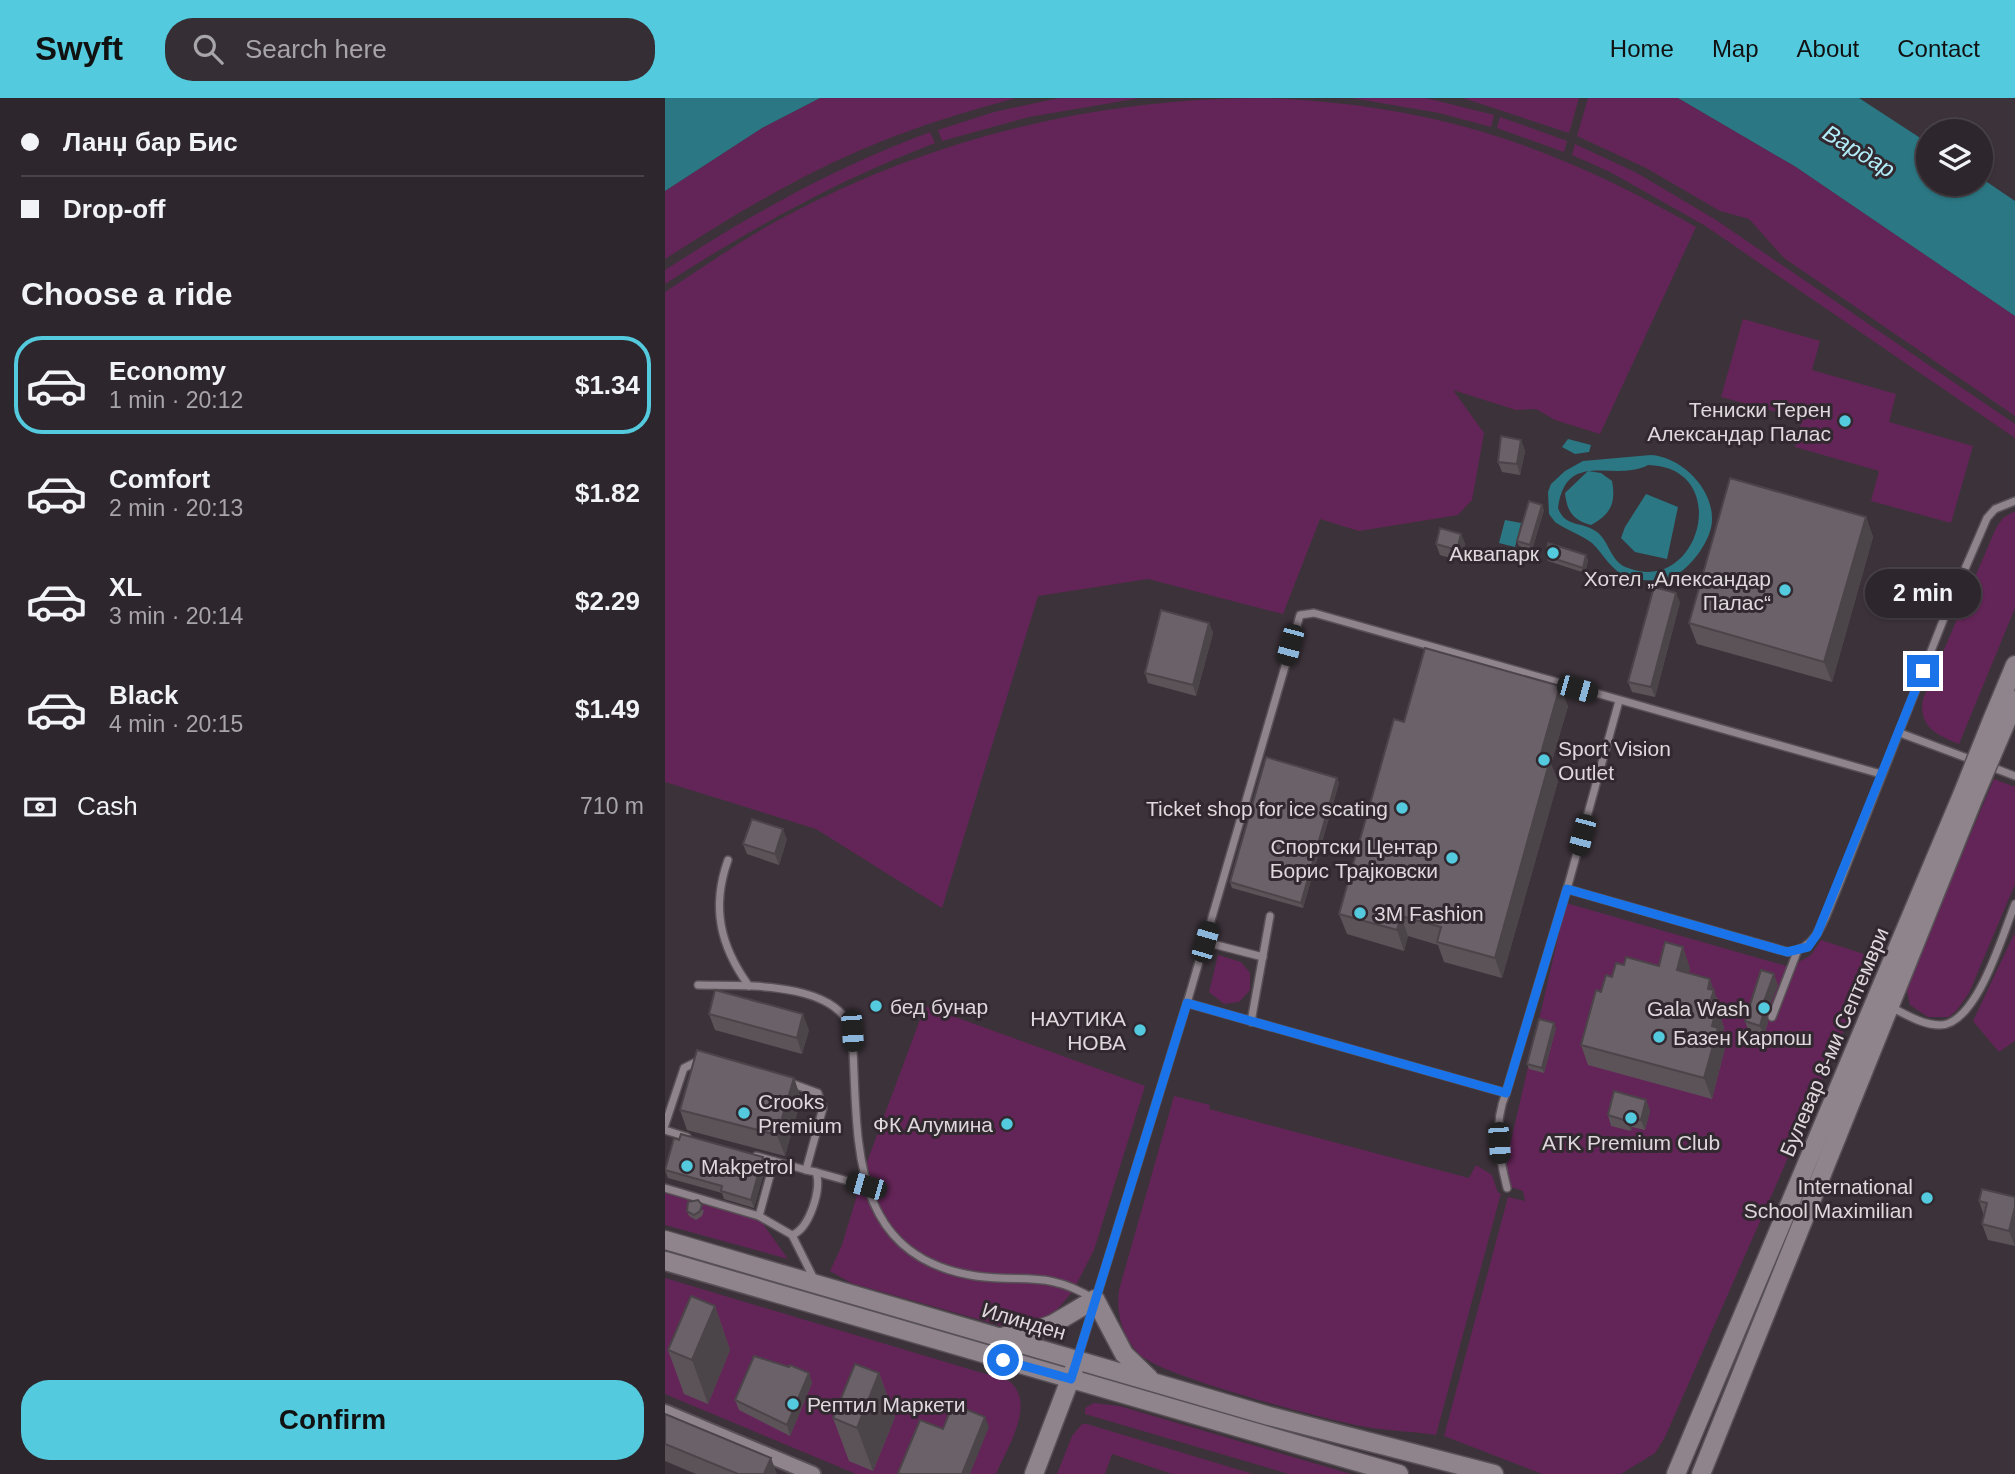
<!DOCTYPE html>
<html lang="en">
<head>
<meta charset="utf-8">
<style>
	:root { --surface:#2d262c; --page:#352e34; --text:#f1f3f6; --muted:#a7a5a9; --line:#484348; --accent:#54cade }
	body { margin:0; font-family:Arial,sans-serif; background:var(--page); color:var(--text); height:100vh; display:flex; flex-direction:column; font-size:26px; white-space:nowrap }
	* { box-sizing:border-box; margin:0 }
	p { font-size:23px; color:var(--muted) }
	.icon { flex:none; width:38px; height:38px; fill:none; stroke:currentColor; stroke-width:2; stroke-linecap:round; stroke-linejoin:round }
	.map { position:relative; flex:1; overflow:hidden }
	.drawer { display:flex; flex-direction:column; background:var(--surface); width:665px }
	.drawer>* { flex:none }
	.banner { display:grid; align-content:center; height:154px; padding:0 21px; background:var(--surface) }
	.tools { position:absolute; left:1251px; top:21px; display:grid; gap:14px }
	.tools a { display:grid; place-items:center; width:77px; height:77px; border-radius:50%; background:var(--surface); box-shadow:0 2px 5px #0004,0 0 0 2px var(--line); font-size:35px }
	.end { position:absolute; width:32px; height:32px; margin:-16px; border:9px solid #1a73e8; background:#fff; box-shadow:0 0 0 4px #fff }
	.from { border-radius:50% }
	.bubble { position:absolute; height:49px; border-radius:24px; background:var(--surface); box-shadow:0 2px 5px #0004,0 0 0 2px var(--line); font-size:23px; font-weight:800; line-height:49px; text-align:center }
	.car { position:absolute; width:21px; height:42px; margin:-21px -10px; border-radius:9px; box-shadow:0 0 5px 2px #0007; background:linear-gradient(#222 24%,#8ab4d8 0 40%,#222 0 76%,#8ab4d8 0 86%,#222 0) }
	.banner b { display:flex; align-items:center; gap:24px; height:66px; font-size:26px }
	.banner b+b { border-top:2px solid var(--line) }
	.banner i { width:18px; height:18px; background:var(--text) }
	ul { padding:0; list-style:none }
	li { display:flex; align-items:center; gap:21px; height:98px; margin:0 14px 10px; padding:0 7px; border:4px solid transparent; border-radius:28px }
	li div { flex:1 }
	li b { display:block; font-size:26px }
	li em { font-style:normal; font-weight:800 }
	li.on { border-color:var(--accent) }
	li>.icon { width:63px; height:63px; stroke-width:1.5 }
	h2 { padding:0 21px; font-size:32px; line-height:84px }
	.pay { display:flex; align-items:center; gap:18px; height:77px; padding:0 21px; font-size:26px }
	.pay p { margin-inline-start:auto }
	.primary-button { display:flex; gap:14px; margin-top:auto; padding:14px 21px }
	.primary-button a { flex:1; height:80px; border-radius:28px; background:var(--accent); color:#111; font-size:28px; font-weight:800; line-height:80px; text-align:center }
	header { display:flex; align-items:center; gap:42px; box-sizing:border-box; height:98px; padding:0 35px; background:var(--accent); color:#111 }
	header strong { font-size:33px }
	nav { display:flex; gap:38px; margin-inline-start:auto; font-size:24px }
	.search { width:490px; height:63px; background:var(--page); display:flex; align-items:center; gap:18px; box-sizing:border-box; padding:0 24px; border-radius:28px; color:var(--muted); font-size:26px }
	main { display:flex; flex:1; min-height:0 }
	.map>svg:first-child { display:block }
	.green { fill:#632557 }
	.water { fill:#2b7783; fill-rule:evenodd }
	.lines { fill:none; stroke-linecap:round; stroke-linejoin:round }
	.lane-casing { stroke:#575055; stroke-width:10 }
	.street-casing { stroke:#575055; stroke-width:18 }
	.secondary-casing { stroke:#575055; stroke-width:21 }
	.lane { stroke:#8f848c; stroke-width:7 }
	.street { stroke:#8f848c; stroke-width:14 }
	.secondary { stroke:#8f848c; stroke-width:18 }
	.secondary-bridge-casing { stroke:#575055; stroke-width:21; stroke-linecap:butt }
	.secondary-bridge { stroke:#8f848c; stroke-width:18 }
	.wall { fill:#5c5359 }
	.shaded-wall { fill:#4b4449 }
	.building { fill:#6b6168; stroke:#4b4449; stroke-width:2 }
	.route { stroke:#1a73e8; stroke-width:9 }
	.poi-dot { fill:#54cade; stroke:#322930; stroke-width:2.5 }
	.labels { text-anchor:middle; dominant-baseline:central; stroke-width:6; stroke-linejoin:round; paint-order:stroke }
	.poi-label { font-size:21px; fill:#ded8dc; stroke:#322930; text-anchor:end }
	.street-label { font-size:21px; fill:#ded8dc; stroke:#322930 }
	.water-label { font-size:23px; font-style:italic; fill:#b1edf8; stroke:#322930 }
</style>
</head>
<body>
<header>
<strong>Swyft</strong>
<div class="search"><svg class="icon" aria-label="search" viewBox="0 0 24 24"><circle cx="10" cy="10" r="6"/><path d="M15 15l6 6"/></svg>Search here</div>
<nav><a>Home</a><a>Map</a><a>About</a><a>Contact</a></nav>
</header>
<main>
<section class="drawer">
<div class="banner">
<b><i class="from"></i>Ланџ бар Бис</b>
<b><i></i>Drop-off</b>
</div>
<h2>Choose a ride</h2>
<ul>
<li class="on"><svg class="icon" aria-label="car" viewBox="0 0 24 24"><path d="M5 17H2v-5l4-1 3-4h7l3 4 3 1v5h-3M9 17h6M6 11h13"/><circle cx="7" cy="17" r="2"/><circle cx="17" cy="17" r="2"/></svg><div><b>Economy</b><p>1 min · 20:12</p></div><em>$1.34</em></li>
<li><svg class="icon" aria-label="car" viewBox="0 0 24 24"><path d="M5 17H2v-5l4-1 3-4h7l3 4 3 1v5h-3M9 17h6M6 11h13"/><circle cx="7" cy="17" r="2"/><circle cx="17" cy="17" r="2"/></svg><div><b>Comfort</b><p>2 min · 20:13</p></div><em>$1.82</em></li>
<li><svg class="icon" aria-label="car" viewBox="0 0 24 24"><path d="M5 17H2v-5l4-1 3-4h7l3 4 3 1v5h-3M9 17h6M6 11h13"/><circle cx="7" cy="17" r="2"/><circle cx="17" cy="17" r="2"/></svg><div><b>XL</b><p>3 min · 20:14</p></div><em>$2.29</em></li>
<li><svg class="icon" aria-label="car" viewBox="0 0 24 24"><path d="M5 17H2v-5l4-1 3-4h7l3 4 3 1v5h-3M9 17h6M6 11h13"/><circle cx="7" cy="17" r="2"/><circle cx="17" cy="17" r="2"/></svg><div><b>Black</b><p>4 min · 20:15</p></div><em>$1.49</em></li>
</ul>
<div class="pay"><svg class="icon" aria-label="cash" viewBox="0 0 24 24"><path d="M3 7h18v10H3z"/><circle cx="12" cy="12" r="2"/></svg>Cash<p>710 m</p></div>
<div class="primary-button"><a>Confirm</a></div>
</section>
<div class="map">
<svg width="1350" height="1376" viewBox="0 0 1350 1376">
	<rect width="100%" height="100%" fill="#3c333a"/>
	<g class="green">
		<path d="M155,0H351C303,13 256,27 210,46C136,76 67,118 0,161V93L97,30Z"/>
		<path d="M394,0H475L364,19L277,43L273,32L329,14Z"/>
		<path d="M600,0C768,6 887,47 1031,129L935,336L890,322L871,311L851,312L788,292L819,335L807,402L793,417L694,433L655,421L618,516L483,481L373,498L277,810L151,731L0,684V194C40,168 79,140 121,118C270,39 432,0 600,0Z"/>
		<path d="M687,0H761L829,17L826,29L774,15Z"/>
		<path d="M798,0H914L904,35Z"/>
		<path d="M923,0H1013L1131,69L1350,218V318L1119,160L1084,121L1055,113L981,70L912,38Z"/>
		<path d="M835,19L902,43L899,54L832,30Z"/>
		<path d="M265,34L270,45C173,82 87,130 0,186V172C85,117 170,69 265,34Z"/>
		<path d="M910,46L972,75L1051,122L1350,326V340L1039,127L945,74L907,57Z"/>
		<path d="M1078,221L1155,243L1147,272L1231,296L1224,324L1308,348L1286,425L1206,403L1214,373L1130,349L1137,321L1056,299Z"/>
		<path d="M1350,413V510L1294,646C1272,637 1253,629 1258,601L1331,430L1338,420Z"/>
		<path d="M1329,681L1350,689V786L1304,895L1292,912L1284,919H1263L1245,907L1241,888Z"/>
		<path d="M901,805L1125,869L1146,857L1156,842L1211,860L1000,1339L990,1355L956,1376H877L779,1338L843,1099L860,1103L858,1093L836,1086Z"/>
		<path d="M1350,834V943L1334,954L1308,923Z"/>
		<path d="M553,857L576,864L585,875V892L574,904L559,906L544,894Z"/>
		<path d="M260,908L480,988L429,1152L408,1193L390,1214L375,1224L344,1230L186,1185L165,1173L177,1147L202,1064Z"/>
		<path d="M509,998L545,1007L544,1011L804,1080L811,1067L827,1077L833,1095H836L771,1337C746,1333 721,1333 696,1328C659,1321 495,1278 474,1256C457,1238 451,1215 454,1192Z"/>
		<path d="M0,1095L96,1123L123,1161L0,1127Z"/>
		<path d="M0,1150L288,1233L287,1236L0,1156Z"/>
		<path d="M0,1180L344,1283C372,1305 342,1350 331,1376H191L0,1296Z"/>
		<path d="M429,1305L454,1308L686,1376H624L420,1316V1310Z"/>
		<path d="M417,1326H422L588,1376H507L447,1356L440,1376H392L407,1338Z"/>
	</g>
	<g class="water">
		<path d="M0,0H155L97,30L0,93Z"/>
		<path d="M1013,0H1194L1263,45L1264,86H1316V80L1350,103V218L1131,69Z"/>
		<path d="M903,341L926,347L924,354L910,356L897,349Z"/>
		<path d="M986,357C1016,359 1048,390 1047,422C1047,441 1026,470 1009,478C997,484 974,483 962,479C947,473 938,456 927,445C917,437 901,432 890,424L884,416L883,394L886,386L900,373L918,363ZM983,367C1069,369 1035,498 963,470C945,464 945,444 932,434C918,423 900,430 893,410C901,350 950,385 983,367Z"/>
		<path d="M923,373L936,375L947,383C951,405 946,416 926,427C908,422 902,414 900,395Z"/>
		<path d="M981,396L1013,409L1002,461L970,454L956,440L960,429Z"/>
		<path d="M840,422L856,425L850,449L834,445Z"/>
	</g>
	<g class="lines">
		<defs>
			<g id="lane">
				<path d="M1235,635L1310,663"/>
				<path d="M1324,668L1350,678"/>
				<path d="M63,762C46,809 55,848 84,888"/>
				<path d="M902,791L1123,854C1153,852 1160,818 1171,794L1283,510L1322,420L1330,411L1350,403"/>
				<path d="M540,844L598,859"/>
				<path d="M33,887C75,888 173,882 187,934C194,1036 179,1158 311,1178C360,1185 382,1172 429,1201"/>
				<path d="M522,905L841,995L902,791L954,603"/>
				<path d="M1224,908C1240,916 1257,927 1275,927C1312,927 1338,835 1350,806"/>
				<path d="M1107,919L1132,854"/>
				<path d="M586,924L605,818"/>
				<path d="M123,984L153,995L158,1010L141,1072L151,1074C157,1092 144,1131 127,1137"/>
				<path d="M841,995C828,1026 834,1058 842,1090"/>
				<path d="M0,1027L19,970L37,961"/>
				<path d="M0,1032L22,1039"/>
				<path d="M91,1058L141,1072"/>
				<path d="M151,1074L201,1088"/>
				<path d="M0,1090L94,1118L127,1137L150,1183"/>
				<path d="M94,1118L109,1063"/>
				<path d="M412,1262L522,905L635,517L649,515L1216,676"/>
			</g>
			<path id="street" d="M0,1314L148,1376"/>
			<g id="secondary">
				<path d="M1327,622L1350,567"/>
				<path d="M1339,629L1350,602"/>
				<path d="M0,1142L604,1318L829,1376"/>
				<path d="M0,1163L734,1376"/>
				<path d="M340,1238L364,1235L388,1226L430,1201L459,1256L484,1280"/>
				<path d="M369,1376L409,1271"/>
				<path d="M1011,1376L1297,697"/>
				<path d="M1036,1376L1309,699"/>
			</g>
		</defs>
		<use href="#lane" class="lane-casing"/>
		<use href="#street" class="street-casing"/>
		<use href="#secondary" class="secondary-casing"/>
		<use href="#lane" class="lane"/>
		<use href="#street" class="street"/>
		<use href="#secondary" class="secondary"/>
		<defs>
			<g id="secondary-bridge">
				<path d="M1297,697L1327,622"/>
				<path d="M1309,699L1339,629"/>
			</g>
		</defs>
		<use href="#secondary-bridge" class="secondary-bridge-casing"/>
		<use href="#secondary-bridge" class="secondary-bridge"/>
	</g>
	<g class="wall">
		<path d="M856,342L860,353L855,377L837,374L833,364Z"/>
		<path d="M879,412L867,452L854,448L852,443Z"/>
		<path d="M1201,419L1208,439L1167,584L1032,546L1024,525Z"/>
		<path d="M796,436L800,446L796,463L775,457L771,446Z"/>
		<path d="M921,457L923,463L920,475L883,463L881,458Z"/>
		<path d="M1015,504L990,599L967,594L963,584Z"/>
		<path d="M544,525L548,535L531,598L483,585L480,575Z"/>
		<path d="M903,608L886,666L893,683L837,880L779,864L773,847L743,838L739,853L682,836L674,816L739,624Z"/>
		<path d="M672,680L674,685L638,810L567,790L565,784Z"/>
		<path d="M122,741L114,767L82,756L78,746Z"/>
		<path d="M959,867L1025,870L1024,875L1053,901L1056,913L1055,917L1059,930L1056,940L1060,950L1047,1001L923,967L916,947L936,894L947,879Z"/>
		<path d="M1113,887L1101,917L1103,924L1099,938L1084,934L1080,923Z"/>
		<path d="M44,916L144,932L137,956L50,932Z"/>
		<path d="M891,930L879,975L864,971L862,966Z"/>
		<path d="M129,980L136,1001L120,1058L22,1032L15,1012Z"/>
		<path d="M981,1002L985,1013L980,1032L967,1029L966,1033L946,1028L943,1017Z"/>
		<path d="M98,1059L101,1067L89,1110L59,1101L57,1095L3,1080L0,1072Z"/>
		<path d="M1350,1099V1148L1323,1142L1317,1126L1319,1118L1314,1103Z"/>
		<path d="M39,1112L37,1118L31,1122L24,1118L22,1113Z"/>
		<path d="M50,1208L65,1252L43,1306L19,1296L3,1252Z"/>
		<path d="M124,1269L144,1275L147,1285L125,1338L74,1312L70,1302Z"/>
		<path d="M214,1275L230,1319L208,1373L184,1363L168,1320Z"/>
		<path d="M0,1316L112,1376H31L0,1363Z"/>
	</g>
	<g class="shaded-wall">
		<path d="M856,342L860,353L855,377L852,366Z"/>
		<path d="M877,407L879,412L867,452L865,447Z"/>
		<path d="M1201,419L1208,439L1167,584L1159,564Z"/>
		<path d="M796,436L800,446L796,463L792,452Z"/>
		<path d="M921,457L923,463L920,475L918,470Z"/>
		<path d="M1011,495L1015,504L990,599L986,589Z"/>
		<path d="M544,525L548,535L531,598L528,587Z"/>
		<path d="M895,588L903,608L886,666L893,683L837,880L830,860L875,659Z"/>
		<path d="M672,680L674,685L638,810L636,805Z"/>
		<path d="M118,731L122,741L114,767L110,756Z"/>
		<path d="M736,818L743,838L739,853L732,832Z"/>
		<path d="M1018,849L1025,870L1019,893L1012,872Z"/>
		<path d="M1109,876L1113,887L1101,917L1103,924L1099,938L1095,928L1098,906Z"/>
		<path d="M1045,881L1056,913L1055,917L1059,930L1056,940L1060,950L1047,1001L1039,980L1047,928L1043,891Z"/>
		<path d="M138,916L144,932L137,956L132,940Z"/>
		<path d="M889,925L891,930L879,975L877,970Z"/>
		<path d="M129,980L136,1001L120,1058L112,1037Z"/>
		<path d="M981,1002L985,1013L980,1032L976,1022Z"/>
		<path d="M963,1019L967,1029L966,1033L962,1023Z"/>
		<path d="M98,1059L101,1067L89,1110L86,1102Z"/>
		<path d="M1350,1109V1148L1344,1133Z"/>
		<path d="M50,1208L65,1252L43,1306L27,1262Z"/>
		<path d="M144,1275L147,1285L125,1338L122,1327Z"/>
		<path d="M214,1275L230,1319L208,1373L192,1330Z"/>
		<path d="M320,1319L324,1329L305,1376H297Z"/>
		<path d="M106,1360L112,1376H99Z"/>
	</g>
	<g class="building">
		<path d="M836,338L856,342L852,366L833,364Z"/>
		<path d="M1065,380L1201,419L1159,564L1024,525Z"/>
		<path d="M864,403L877,407L865,447L852,443Z"/>
		<path d="M775,430L796,436L792,452L771,446Z"/>
		<path d="M883,445L921,457L918,470L881,458Z"/>
		<path d="M989,489L1011,495L986,589L963,584Z"/>
		<path d="M496,512L544,525L528,587L480,575Z"/>
		<path d="M760,550L895,588L875,659L885,662L830,860L772,844L776,829L736,818L732,832L674,816L729,621L739,624Z"/>
		<path d="M601,659L672,680L636,805L565,784Z"/>
		<path d="M87,721L118,731L110,756L78,746Z"/>
		<path d="M1000,844L1018,849L1012,872L1045,881L1043,891L1049,892L1044,907L1052,909L1047,928L1053,930L1039,980L916,947L931,892L936,894L941,877L947,879L951,865L959,867L961,859L994,868Z"/>
		<path d="M1096,872L1109,876L1098,906L1099,913L1095,928L1080,923Z"/>
		<path d="M50,892L138,916L132,940L44,916Z"/>
		<path d="M874,921L889,925L877,970L862,966Z"/>
		<path d="M32,952L129,980L112,1037L15,1012Z"/>
		<path d="M949,993L981,1002L976,1022L963,1019L962,1023L943,1017Z"/>
		<path d="M16,1036L98,1059L86,1102L56,1093L57,1088L0,1072L9,1040L14,1042Z"/>
		<path d="M1317,1091L1350,1099V1109L1344,1133L1317,1126L1322,1105L1314,1103Z"/>
		<path d="M33,1102L37,1107L35,1113L29,1117L22,1113L23,1104Z"/>
		<path d="M26,1198L50,1208L27,1262L3,1252Z"/>
		<path d="M89,1258L124,1269L125,1267L144,1275L122,1327L70,1302Z"/>
		<path d="M190,1266L214,1275L192,1330L168,1320Z"/>
		<path d="M288,1306L320,1319L297,1376H236L233,1375L255,1322L278,1331Z"/>
		<path d="M0,1316L106,1360L99,1376H73L0,1346Z"/>
	</g>
	<g class="lines">
		<path class="route" d="M338,1262L406,1281L522,905L841,995L902,791L1122,854L1143,849L1152,836L1258,573"/>
	</g>
	<g class="poi-dot">
		<circle cx="1180" cy="323" r="7"/>
		<circle cx="888" cy="455" r="7"/>
		<circle cx="1120" cy="492" r="7"/>
		<circle cx="879" cy="662" r="7"/>
		<circle cx="737" cy="710" r="7"/>
		<circle cx="787" cy="760" r="7"/>
		<circle cx="695" cy="815" r="7"/>
		<circle cx="211" cy="908" r="7"/>
		<circle cx="1099" cy="910" r="7"/>
		<circle cx="475" cy="932" r="7"/>
		<circle cx="994" cy="939" r="7"/>
		<circle cx="79" cy="1015" r="7"/>
		<circle cx="966" cy="1020" r="7"/>
		<circle cx="342" cy="1026" r="7"/>
		<circle cx="22" cy="1068" r="7"/>
		<circle cx="1262" cy="1100" r="7"/>
		<circle cx="128" cy="1306" r="7"/>
	</g>
	<g class="labels">
		<g class="poi-label">
			<text x="1166" y="311">Тениски Терен<tspan x="1166" dy="24">Александар Палас</tspan></text>
			<text x="874" y="455">Аквапарк</text>
			<text x="1106" y="480">Хотел „Александар<tspan x="1106" dy="24">Палас“</tspan></text>
			<text x="893" y="650" text-anchor="start">Sport Vision<tspan x="893" dy="24">Outlet</tspan></text>
			<text x="723" y="710">Ticket shop for ice scating</text>
			<text x="773" y="748">Спортски Центар<tspan x="773" dy="24">Борис Трајковски</tspan></text>
			<text x="709" y="815" text-anchor="start">3M Fashion</text>
			<text x="225" y="908" text-anchor="start">бед бунар</text>
			<text x="1085" y="910">Gala Wash</text>
			<text x="461" y="920">НАУТИКА<tspan x="461" dy="24">НОВА</tspan></text>
			<text x="1008" y="939" text-anchor="start">Базен Карпош</text>
			<text x="93" y="1003" text-anchor="start">Crooks<tspan x="93" dy="24">Premium</tspan></text>
			<text x="328" y="1026">ФК Алумина</text>
			<text x="966" y="1044" text-anchor="middle">ATK Premium Club</text>
			<text x="36" y="1068" text-anchor="start">Makpetrol</text>
			<text x="1248" y="1088">International<tspan x="1248" dy="24">School Maximilian</tspan></text>
			<text x="142" y="1306" text-anchor="start">Рептил Маркети</text>
		</g>
		<g class="street-label">
			<text transform="translate(1169 944) rotate(-67)">Булевар 8-ми Септември</text>
			<text transform="translate(359 1223) rotate(16)">Илинден</text>
		</g>
		<g class="water-label">
			<text transform="translate(1194 53) rotate(31)">Вардар</text>
		</g>
	</g>
</svg>
<div class="tools">
<a><svg class="icon" aria-label="layers" viewBox="0 0 24 24"><path d="M12 4l9 5-9 5-9-5zM3 14l9 5 9-5"/></svg></a>
</div>
<i class="end from" style="left:338px;top:1262px"></i>
<i class="end" style="left:1258px;top:573px"></i>
<div class="bubble" style="left:1200px;top:471px;width:116px">2 min</div>
<i class="car" style="left:625px;top:547px;rotate:195deg"></i>
<i class="car" style="left:912px;top:591px;rotate:106deg"></i>
<i class="car" style="left:917px;top:737px;rotate:195deg"></i>
<i class="car" style="left:540px;top:844px;rotate:16deg"></i>
<i class="car" style="left:187px;top:933px;rotate:176deg"></i>
<i class="car" style="left:834px;top:1045px;rotate:176deg"></i>
<i class="car" style="left:201px;top:1088px;rotate:286deg"></i>
</div>
</main>
</body>
</html>
